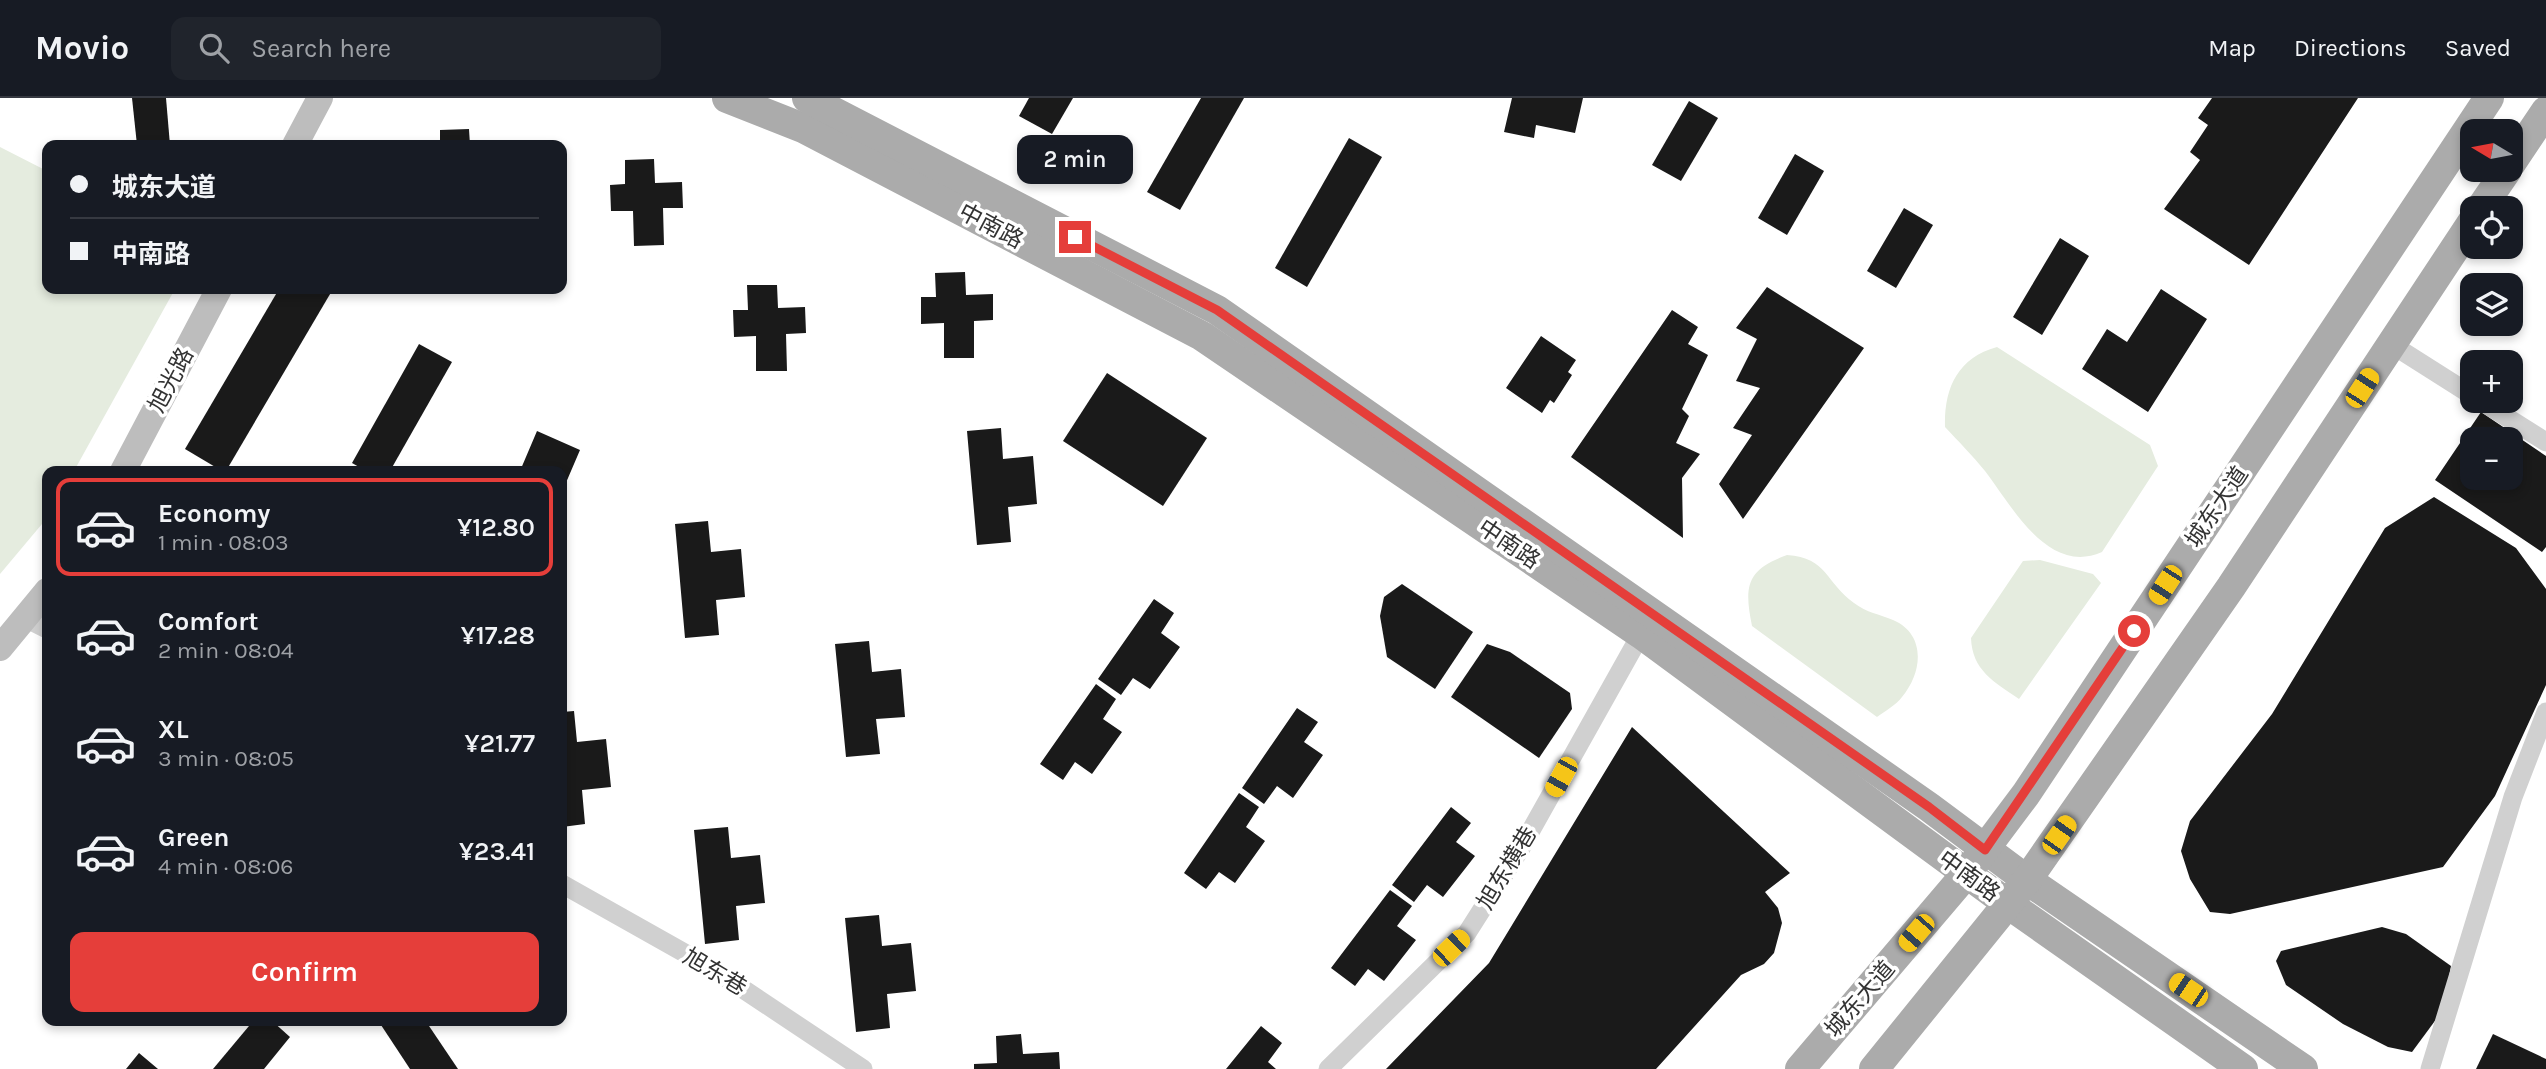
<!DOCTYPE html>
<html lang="en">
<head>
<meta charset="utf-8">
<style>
	:root { --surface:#171b24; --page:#20242c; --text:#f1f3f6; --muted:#9ea1a6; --line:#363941; --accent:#e53e3a }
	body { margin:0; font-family:Karla,"Noto Sans SC",sans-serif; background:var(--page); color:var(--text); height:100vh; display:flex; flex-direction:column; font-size:26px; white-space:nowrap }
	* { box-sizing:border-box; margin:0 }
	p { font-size:23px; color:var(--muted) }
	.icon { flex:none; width:38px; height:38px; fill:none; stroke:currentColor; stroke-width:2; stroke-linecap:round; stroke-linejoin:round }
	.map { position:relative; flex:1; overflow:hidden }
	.side { position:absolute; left:42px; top:368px; width:525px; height:560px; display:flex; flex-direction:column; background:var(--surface); border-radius:14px; box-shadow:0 4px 10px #0003 }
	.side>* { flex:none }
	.hud { position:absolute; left:42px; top:42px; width:525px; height:154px; border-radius:14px; box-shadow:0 4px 10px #0003; display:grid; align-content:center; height:154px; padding:0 28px; background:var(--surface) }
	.needle { width:46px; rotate:280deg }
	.fabs { position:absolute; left:2460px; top:21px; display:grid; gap:14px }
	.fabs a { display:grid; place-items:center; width:63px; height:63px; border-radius:14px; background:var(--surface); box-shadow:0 4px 10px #0003; font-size:35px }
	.end { position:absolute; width:32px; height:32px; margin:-16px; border:9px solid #e53e3a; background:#fff; box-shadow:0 0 0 4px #fff }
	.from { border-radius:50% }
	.bubble { position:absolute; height:49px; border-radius:14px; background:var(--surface); box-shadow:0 4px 10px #0003; font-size:23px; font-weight:600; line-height:49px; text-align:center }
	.car { position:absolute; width:21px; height:42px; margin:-21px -10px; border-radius:9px; box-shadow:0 0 5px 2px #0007; background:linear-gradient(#f5c518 24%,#345 0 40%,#f5c518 0 76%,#345 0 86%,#f5c518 0) }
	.hud b { display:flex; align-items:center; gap:24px; height:66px; font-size:26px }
	.hud b+b { border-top:2px solid var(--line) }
	.hud i { width:18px; height:18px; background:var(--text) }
	ul { padding:12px 0 0; list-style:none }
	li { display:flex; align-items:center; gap:21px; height:98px; margin:0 14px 10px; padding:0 14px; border:4px solid transparent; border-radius:14px }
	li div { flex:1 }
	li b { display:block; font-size:26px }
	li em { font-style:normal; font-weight:600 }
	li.on { border-color:var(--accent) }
	li>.icon { width:63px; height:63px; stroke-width:1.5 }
	.primary-button { display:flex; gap:14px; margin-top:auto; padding:14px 28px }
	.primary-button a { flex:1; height:80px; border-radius:14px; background:var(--accent); color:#fff; font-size:28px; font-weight:600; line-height:80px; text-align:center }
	header { display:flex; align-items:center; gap:42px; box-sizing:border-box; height:98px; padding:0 35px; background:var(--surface); border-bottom:2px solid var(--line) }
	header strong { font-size:33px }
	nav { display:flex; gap:38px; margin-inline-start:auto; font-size:24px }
	.search { width:490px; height:63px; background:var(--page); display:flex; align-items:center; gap:18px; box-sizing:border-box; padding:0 24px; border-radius:14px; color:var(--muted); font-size:26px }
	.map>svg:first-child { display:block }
	.green { fill:#e5ecdf }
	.building { fill:#1a1a1a; fill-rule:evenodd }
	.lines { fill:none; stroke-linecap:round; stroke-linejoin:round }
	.street { stroke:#d0d0d0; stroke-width:19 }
	.secondary { stroke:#bdbdbd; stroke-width:26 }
	.primary { stroke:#ababab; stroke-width:30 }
	.route { stroke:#e53e3a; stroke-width:9 }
	.labels { text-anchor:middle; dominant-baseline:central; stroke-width:7; stroke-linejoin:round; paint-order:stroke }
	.street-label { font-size:23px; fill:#333; stroke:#fff }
</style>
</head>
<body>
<header>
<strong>Movio</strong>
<div class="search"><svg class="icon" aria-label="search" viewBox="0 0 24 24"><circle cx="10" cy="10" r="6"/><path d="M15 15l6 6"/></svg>Search here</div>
<nav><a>Map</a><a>Directions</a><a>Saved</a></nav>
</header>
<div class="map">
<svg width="2546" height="971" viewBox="0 0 2546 971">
	<rect width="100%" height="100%" fill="#fff"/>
	<g class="green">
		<path d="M0,49L47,73V191H175L74,373H47V420L0,476Z"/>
		<path d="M1997,249L2150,347L2158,368L2102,454C2048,478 2012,408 1985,373C1973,358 1958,343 1945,329C1944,291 1957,260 1997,249Z"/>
		<path d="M1787,457C1828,460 1825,484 1854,505C1867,515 1879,516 1893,522C1926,536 1923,574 1902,599C1896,607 1885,613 1877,619L1752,528C1744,488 1746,472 1787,457Z"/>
		<path d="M2040,462L2093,476L2101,485L2019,601C1994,584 1972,572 1971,540L2023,463Z"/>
	</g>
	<g class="building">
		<path d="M132,0H166L170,47H137Z"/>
		<path d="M1029,0H1073L1052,36L1019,18Z"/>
		<path d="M1201,0H1244L1180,112L1147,94Z"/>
		<path d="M1512,0H1583L1575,35L1536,27L1534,40L1504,34Z"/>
		<path d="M2212,0H2358L2249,167L2164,111L2200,62L2190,54L2208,27L2198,20Z"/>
		<path d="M1689,3L1718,20L1681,83L1652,67Z"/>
		<path d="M469,31L470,47H440V32Z"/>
		<path d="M1349,40L1382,59L1307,189L1275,170Z"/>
		<path d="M1795,56L1824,73L1787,137L1758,120Z"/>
		<path d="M654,61L655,85L682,84L683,110H663L664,147L634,148L633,113H611L610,87L625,86V62Z"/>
		<path d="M1904,110L1933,127L1896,190L1867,173Z"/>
		<path d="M2060,140L2089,158L2042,237L2013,219Z"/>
		<path d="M965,174L966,197L993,196V222L974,223V260H944V225L921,226V199H936L935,175Z"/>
		<path d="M747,187H777L778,210L805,209L806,235L786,236L787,273H756V238L734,239L733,212H748Z"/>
		<path d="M1767,189L1864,250L1743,421L1719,386L1752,337L1733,330L1760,290L1736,283L1757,241L1736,230Z"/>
		<path d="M279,191H333L226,373H222L185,351Z"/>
		<path d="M2161,191L2207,221L2148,314L2082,271L2107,231L2127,244Z"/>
		<path d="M1672,212L1698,229L1688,246L1708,257L1682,311L1689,318L1676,345L1700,356L1682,380L1683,440L1571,359Z"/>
		<path d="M1541,238L1576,262L1568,274L1572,277L1554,305L1550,302L1542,315L1506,290Z"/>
		<path d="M419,246L452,264L390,373H366L352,365Z"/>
		<path d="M1107,275L1207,340L1163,408L1063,343Z"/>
		<path d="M2481,314L2546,358V449L2542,454L2435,382ZM2473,341H2511V380H2473Z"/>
		<path d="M1001,330L1003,361L1033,358L1037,406L1008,409L1011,444L977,447L967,333Z"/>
		<path d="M537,333L580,352L562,394V373H520Z"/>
		<path d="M2434,399L2516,450L2546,491V587L2495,698L2443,769L2230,816L2210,814L2190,781L2181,753L2190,723L2272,616L2385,430Z"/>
		<path d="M708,423L711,454L741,451L745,499L716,502L719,537L685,540L675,426Z"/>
		<path d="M1402,486L1473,534L1435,591L1387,559L1380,518L1384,499Z"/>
		<path d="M1154,501L1174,515L1161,535L1180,549L1150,591L1133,580L1121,597L1098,581Z"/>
		<path d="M869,543L872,574L901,571L905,619L876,621L880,656L846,659L835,546Z"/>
		<path d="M1487,546L1510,554L1570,595L1572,611L1539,660L1451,599Z"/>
		<path d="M1096,586L1116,601L1103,621L1122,634L1092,676L1075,664L1063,682L1040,666Z"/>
		<path d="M1297,610L1318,624L1304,644L1323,657L1293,700L1277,688L1264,706L1242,690Z"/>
		<path d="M574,613L577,644L606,641L611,689L582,692L585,726L562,729V614Z"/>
		<path d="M1632,629L1790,775L1765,794L1778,810L1782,825L1774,855L1764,866L1741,877L1656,971H1386L1489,865Z"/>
		<path d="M1239,695L1259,709L1246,729L1265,743L1235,785L1219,774L1206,791L1184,775Z"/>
		<path d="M1451,709L1471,725L1456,744L1475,758L1443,799L1427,787L1414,804L1392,787Z"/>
		<path d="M728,729L731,760L760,757L765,805L736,808L739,842L705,846L694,732Z"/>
		<path d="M1390,792L1412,808L1397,828L1416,842L1384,883L1368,871L1355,888L1331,870Z"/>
		<path d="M879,817L882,848L911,845L916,893L887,896L890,930L856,934L845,820Z"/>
		<path d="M2382,829L2406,836L2451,868L2443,912L2412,954L2388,949L2343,926L2286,887L2276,863L2281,853Z"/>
		<path d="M254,922H271L290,939L264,971H213Z"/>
		<path d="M388,922H425L458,971H410L381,927Z"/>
		<path d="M1261,928L1282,945L1268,964L1276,971H1226Z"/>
		<path d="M1021,936L1023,956L1059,954L1060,971H974V966L997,965L996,938Z"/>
		<path d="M2493,936L2546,961V971H2476Z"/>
		<path d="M139,955L158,971H126Z"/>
	</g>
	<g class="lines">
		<g class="street">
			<path d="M2391,246L2473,298"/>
			<path d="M2481,303L2546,344"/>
			<path d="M27,521L47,531"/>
			<path d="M562,786L713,871L863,971"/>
			<path d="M1328,971L1467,835L1521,750L1641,536"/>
			<path d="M2430,971L2513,699L2546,614"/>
		</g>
		<g class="secondary">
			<path d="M295,47L320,0"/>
			<path d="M123,373L219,191"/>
			<path d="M0,550L47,493"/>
		</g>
		<g class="primary">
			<path d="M727,0L803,30L1202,238L1641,536L2008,806L2243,971"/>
			<path d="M807,0L1217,212L1929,709L2027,782L2303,971"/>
			<path d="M2511,65L2546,13"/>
			<path d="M2481,110L2507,72"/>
			<path d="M1800,971L1966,776L2026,696L2489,0"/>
			<path d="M1874,971L2027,782L2231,489L2473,123"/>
		</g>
	</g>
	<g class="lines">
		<path class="route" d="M1075,139L1217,212L1929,709L1985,752L2134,533"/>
	</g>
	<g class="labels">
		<g class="street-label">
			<text transform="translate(991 128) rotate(28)">中南路</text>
			<text transform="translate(171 282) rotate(-62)">旭光路</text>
			<text transform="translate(2217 409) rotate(-56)">城东大道</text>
			<text transform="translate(1509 446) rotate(34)">中南路</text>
			<text transform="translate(1507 770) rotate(-59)">旭东横巷</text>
			<text transform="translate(1969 778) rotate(36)">中南路</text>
			<text transform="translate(715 874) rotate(31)">旭东巷</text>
			<text transform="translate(1860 901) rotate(-49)">城东大道</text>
		</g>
	</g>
</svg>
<div class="fabs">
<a><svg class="needle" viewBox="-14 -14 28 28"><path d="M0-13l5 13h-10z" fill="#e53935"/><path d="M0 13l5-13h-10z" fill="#9ea1a6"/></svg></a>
<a><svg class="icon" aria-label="locate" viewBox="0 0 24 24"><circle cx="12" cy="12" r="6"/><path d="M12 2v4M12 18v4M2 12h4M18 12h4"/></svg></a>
<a><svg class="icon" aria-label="layers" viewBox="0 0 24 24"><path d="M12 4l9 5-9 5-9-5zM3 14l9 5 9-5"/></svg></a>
<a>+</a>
<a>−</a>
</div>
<i class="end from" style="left:2134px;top:533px"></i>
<i class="end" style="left:1075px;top:139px"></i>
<div class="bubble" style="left:1017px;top:37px;width:116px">2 min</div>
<i class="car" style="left:2362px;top:290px;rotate:33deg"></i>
<i class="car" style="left:2165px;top:487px;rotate:213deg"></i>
<i class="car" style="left:1561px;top:679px;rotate:209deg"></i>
<i class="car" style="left:2059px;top:737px;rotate:35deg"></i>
<i class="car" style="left:1916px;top:835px;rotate:221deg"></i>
<i class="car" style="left:1451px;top:850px;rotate:46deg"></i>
<i class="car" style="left:2188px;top:892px;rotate:304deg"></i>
<div class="hud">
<b><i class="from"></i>城东大道</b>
<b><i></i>中南路</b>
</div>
<section class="side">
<ul>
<li class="on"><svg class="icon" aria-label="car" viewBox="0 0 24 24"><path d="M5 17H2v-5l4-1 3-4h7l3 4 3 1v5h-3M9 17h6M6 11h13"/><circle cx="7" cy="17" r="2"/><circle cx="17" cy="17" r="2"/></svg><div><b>Economy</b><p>1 min · 08:03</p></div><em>¥12.80</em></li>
<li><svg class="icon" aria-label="car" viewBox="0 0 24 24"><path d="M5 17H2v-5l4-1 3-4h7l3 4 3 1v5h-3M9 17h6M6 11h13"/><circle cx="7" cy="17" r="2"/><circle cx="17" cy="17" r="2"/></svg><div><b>Comfort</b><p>2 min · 08:04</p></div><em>¥17.28</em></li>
<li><svg class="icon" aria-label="car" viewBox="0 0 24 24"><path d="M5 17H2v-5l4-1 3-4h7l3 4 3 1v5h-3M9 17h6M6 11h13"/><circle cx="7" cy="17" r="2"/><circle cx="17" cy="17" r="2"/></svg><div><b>XL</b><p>3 min · 08:05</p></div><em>¥21.77</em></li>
<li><svg class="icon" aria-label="car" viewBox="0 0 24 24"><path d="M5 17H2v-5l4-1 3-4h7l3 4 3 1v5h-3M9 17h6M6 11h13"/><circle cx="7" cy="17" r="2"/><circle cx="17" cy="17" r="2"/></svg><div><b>Green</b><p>4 min · 08:06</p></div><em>¥23.41</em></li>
</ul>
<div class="primary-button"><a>Confirm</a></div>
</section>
</div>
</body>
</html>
